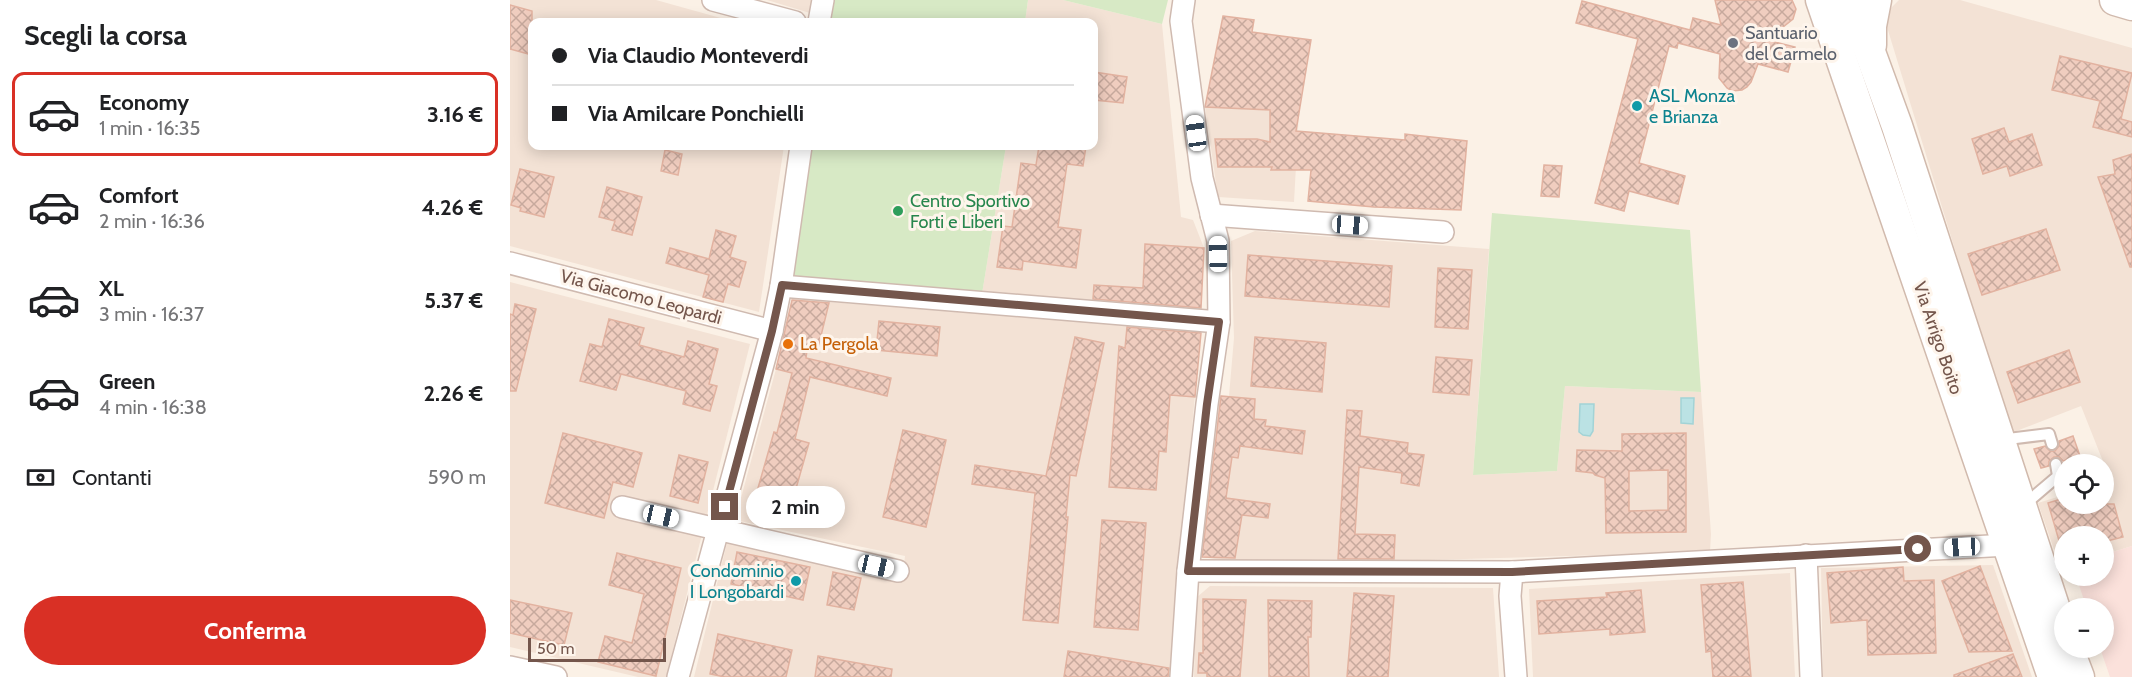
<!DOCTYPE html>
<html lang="it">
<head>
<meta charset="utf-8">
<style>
	:root { --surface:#fff; --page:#f2f2f2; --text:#202124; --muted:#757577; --line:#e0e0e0; --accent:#d93025 }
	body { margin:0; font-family:Cabin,sans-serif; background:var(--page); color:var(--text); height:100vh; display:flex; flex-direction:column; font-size:22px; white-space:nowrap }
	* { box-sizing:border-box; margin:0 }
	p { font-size:20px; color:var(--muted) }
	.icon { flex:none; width:33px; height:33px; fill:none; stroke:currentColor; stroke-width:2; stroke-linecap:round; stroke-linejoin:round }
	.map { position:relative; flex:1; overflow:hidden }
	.sheet { display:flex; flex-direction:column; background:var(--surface); width:510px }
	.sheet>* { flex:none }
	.top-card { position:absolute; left:18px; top:18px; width:570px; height:132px; border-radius:12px; box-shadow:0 3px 15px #0003; display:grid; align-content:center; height:132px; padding:0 24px; background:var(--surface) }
	.fabs { position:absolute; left:1544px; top:454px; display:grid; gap:12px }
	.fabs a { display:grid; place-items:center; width:60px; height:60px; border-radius:50%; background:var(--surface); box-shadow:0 3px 15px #0003; font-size:30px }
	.scale { position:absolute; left:18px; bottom:15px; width:138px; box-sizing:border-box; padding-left:6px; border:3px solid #74564c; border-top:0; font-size:16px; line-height:21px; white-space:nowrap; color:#74564c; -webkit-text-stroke:4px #fef5ec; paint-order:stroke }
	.end { position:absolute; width:27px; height:27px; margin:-14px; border:8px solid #74564c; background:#fff; box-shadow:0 0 0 3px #fff }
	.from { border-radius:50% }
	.bubble { position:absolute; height:42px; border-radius:21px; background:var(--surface); box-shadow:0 3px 15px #0003; font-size:20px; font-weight:700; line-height:42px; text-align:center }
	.car { position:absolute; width:18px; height:36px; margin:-18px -9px; border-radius:8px; box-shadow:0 0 4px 2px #0007; background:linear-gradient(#fff 24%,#345 0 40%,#fff 0 76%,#345 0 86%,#fff 0) }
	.top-card b { display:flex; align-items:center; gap:21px; height:57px; font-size:22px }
	.top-card b+b { border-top:2px solid var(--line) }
	.top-card i { width:15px; height:15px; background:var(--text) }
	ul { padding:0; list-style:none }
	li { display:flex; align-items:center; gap:18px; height:84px; margin:0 12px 9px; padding:0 12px; border:3px solid transparent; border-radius:12px }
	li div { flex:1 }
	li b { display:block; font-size:22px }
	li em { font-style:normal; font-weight:700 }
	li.current { border-color:var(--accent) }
	li>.icon { width:54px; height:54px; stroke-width:1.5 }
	h2 { padding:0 24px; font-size:27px; line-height:72px }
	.pay { display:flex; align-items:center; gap:15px; height:66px; padding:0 24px; font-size:22px }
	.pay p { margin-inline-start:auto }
	.primary-button { display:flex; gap:12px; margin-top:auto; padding:12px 24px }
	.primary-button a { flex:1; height:69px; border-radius:36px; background:var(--accent); color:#fff; font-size:24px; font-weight:700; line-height:69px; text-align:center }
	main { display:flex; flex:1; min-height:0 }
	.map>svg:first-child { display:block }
	.residential { fill:#f3e2d5 }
	.commercial { fill:#fbe1db }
	.green { fill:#d7e9c5 }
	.water { fill:#bbe2e4; stroke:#a2d3d6; stroke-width:1.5 }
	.building { fill:url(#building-cross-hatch); stroke:#e2b2a0; stroke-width:1.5; fill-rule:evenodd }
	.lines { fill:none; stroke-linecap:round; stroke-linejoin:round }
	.lane-casing { stroke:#cfbab0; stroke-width:14 }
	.street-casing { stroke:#cfbab0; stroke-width:24 }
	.secondary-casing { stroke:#d1baad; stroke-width:33 }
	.lane { stroke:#fff; stroke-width:10 }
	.street { stroke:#fff; stroke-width:21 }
	.secondary { stroke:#fff; stroke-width:30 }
	.route { stroke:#74564c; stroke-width:8 }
	.worship-dot { fill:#6b7280; stroke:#fef5ec; stroke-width:2 }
	.culture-dot { fill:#0f9aa8; stroke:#fef5ec; stroke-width:2 }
	.leisure-dot { fill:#2e9e5b; stroke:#fef5ec; stroke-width:2 }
	.food-dot { fill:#e8710a; stroke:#fef5ec; stroke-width:2 }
	.labels { text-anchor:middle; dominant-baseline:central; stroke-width:6; stroke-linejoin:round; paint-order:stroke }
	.worship-label { font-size:18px; fill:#5b616d; stroke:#fef5ec; text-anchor:start }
	.culture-label { font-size:18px; fill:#0d838f; stroke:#fef5ec; text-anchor:start }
	.leisure-label { font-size:18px; fill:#27864d; stroke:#fef5ec; text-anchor:start }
	.street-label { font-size:18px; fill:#74564c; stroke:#fef5ec }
	.food-label { font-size:18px; fill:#c56008; stroke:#fef5ec; text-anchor:start }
</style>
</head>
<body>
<main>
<section class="sheet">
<h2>Scegli la corsa</h2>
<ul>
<li class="current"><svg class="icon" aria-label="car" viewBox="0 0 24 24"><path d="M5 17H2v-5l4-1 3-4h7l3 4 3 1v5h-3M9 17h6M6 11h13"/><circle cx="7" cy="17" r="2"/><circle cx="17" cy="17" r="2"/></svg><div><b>Economy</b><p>1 min · 16:35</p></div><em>3.16 €</em></li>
<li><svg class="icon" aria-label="car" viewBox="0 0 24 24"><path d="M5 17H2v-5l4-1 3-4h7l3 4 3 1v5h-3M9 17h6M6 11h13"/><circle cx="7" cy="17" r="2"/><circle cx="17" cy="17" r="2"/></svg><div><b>Comfort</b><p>2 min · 16:36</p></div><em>4.26 €</em></li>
<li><svg class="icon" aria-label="car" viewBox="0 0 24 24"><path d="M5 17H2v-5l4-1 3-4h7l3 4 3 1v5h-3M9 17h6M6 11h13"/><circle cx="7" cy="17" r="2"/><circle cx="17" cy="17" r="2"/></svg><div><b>XL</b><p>3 min · 16:37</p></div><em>5.37 €</em></li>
<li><svg class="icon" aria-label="car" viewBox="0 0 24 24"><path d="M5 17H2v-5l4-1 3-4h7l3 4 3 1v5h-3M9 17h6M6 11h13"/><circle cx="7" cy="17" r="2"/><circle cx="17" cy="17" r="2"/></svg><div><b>Green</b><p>4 min · 16:38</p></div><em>2.26 €</em></li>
</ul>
<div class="pay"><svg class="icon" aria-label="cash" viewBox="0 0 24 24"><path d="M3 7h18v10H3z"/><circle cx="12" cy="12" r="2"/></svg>Contanti<p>590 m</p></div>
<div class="primary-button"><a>Conferma</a></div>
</section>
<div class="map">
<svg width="1622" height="677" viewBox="0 0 1622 677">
	<defs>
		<pattern id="building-cross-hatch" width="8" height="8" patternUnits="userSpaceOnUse" patternTransform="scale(1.5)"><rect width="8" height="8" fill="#f0cdbf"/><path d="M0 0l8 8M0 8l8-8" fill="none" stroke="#c7a99d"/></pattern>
	</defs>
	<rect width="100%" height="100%" fill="#fbf1e6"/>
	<g class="residential">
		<path d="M0,0H146L225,22H22V146H274L249,312L0,246Z"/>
		<path d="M257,0H302L300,13Z"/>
		<path d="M518,0H553L652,24L671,217L683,220L694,248L690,310L472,294L496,146H584V22H515Z"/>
		<path d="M1389,0H1450L1622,48V546L1593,555V537H1554V569L1551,570L1528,503L1554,495V504H1593V482L1600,479L1571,406L1501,433L1377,27L1381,8Z"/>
		<path d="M695,107L789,112L784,202L708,197Z"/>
		<path d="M745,231L979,249L963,475L1047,471L1055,386L1191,392L1201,534L1200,552L884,561L828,559L725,562L685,556L706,395L719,396L724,338L721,241Z"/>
		<path d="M0,282L240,344L156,677H128L0,647Z"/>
		<path d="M284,293L319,302L691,330L659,677H184L217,543L392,581L395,556L225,520L266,369Z"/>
		<path d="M1483,565L1522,677H1313L1311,568Z"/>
		<path d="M1280,573L1285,677H1023L1019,589Z"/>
		<path d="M700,586L983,588L989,677H684L686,598Z"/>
	</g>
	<path class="commercial" d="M1622,546V677H1600L1590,648H1593V609H1577L1566,576H1593V555Z"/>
	<g class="green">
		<path d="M321,0H518L515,22H318Z"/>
		<path d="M553,0H658L652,24Z"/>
		<path d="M300,146H496L472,294L281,276Z"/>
		<path d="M982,213L1180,230L1191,392L1055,386L1047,471L963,475Z"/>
	</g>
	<g class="water">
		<path d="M1171,398H1184L1183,424L1171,423Z"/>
		<path d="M1070,404H1084L1083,431L1080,436L1073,435L1069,432Z"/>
	</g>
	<g class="building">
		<path d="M1205,0H1282L1286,9L1283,19L1257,40L1285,47L1278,72L1248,64L1241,82L1237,87L1232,90L1222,91L1217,88L1209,78L1210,54L1168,43L1167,48L1159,46L1129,163L1175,176L1168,204L1119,191L1114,211L1085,203L1128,39L1066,23L1072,1L1180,30L1183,18L1211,25Z"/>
		<path d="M0,5L22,11V55L0,49Z"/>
		<path d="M713,16L744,20L742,32L801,40L786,131L895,140V134L957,141L951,210L864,207L798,201L801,170H761L762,167H708L705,139H747L760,142V110L695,107Z"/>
		<path d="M1550,56L1622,73L1611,119L1622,122V137L1583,127L1590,101L1542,90Z"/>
		<path d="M584,72L617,77L613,103L584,100Z"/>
		<path d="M1494,128L1499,142L1522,134L1532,165L1500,176L1497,166L1473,174L1462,139Z"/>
		<path d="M529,146H576L573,166L557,164L548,227L571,230L566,268L513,261L512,270L487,267L493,226L502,227L511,163L526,165Z"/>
		<path d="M155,150L172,154L168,175L151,171Z"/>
		<path d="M1622,154V267H1620L1588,177L1605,174L1603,160Z"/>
		<path d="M1034,165L1052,166L1049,197L1031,196Z"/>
		<path d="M10,169L44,177L34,217L10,211L11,208L1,205Z"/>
		<path d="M97,187L132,197L122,235L102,230L105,221L89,217Z"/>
		<path d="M1536,229L1550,270L1472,295L1458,254Z"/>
		<path d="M206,230L226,236L220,257L236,262L229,287L218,284L213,302L193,297L199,275L156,263L160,248L199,259Z"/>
		<path d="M635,244L694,248L691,308L583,299L584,285L633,288Z"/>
		<path d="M738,255L882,266L879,307L735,296Z"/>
		<path d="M928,268L962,270L958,329L925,327Z"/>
		<path d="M282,300L319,303L309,344L298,343L296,358L381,378L377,396L300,377L285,439L299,443L275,527L240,516L264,432L267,433L282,373L266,369Z"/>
		<path d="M5,304L26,309L6,391H0V314L3,315Z"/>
		<path d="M99,319L134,328L129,345L174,357L178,341L208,349L199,384L207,386L200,411L173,404L176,391L111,374L106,390L70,381L80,344L92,347Z"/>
		<path d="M369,321L430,327L427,356L366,350Z"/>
		<path d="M617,327L691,333L685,397L660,395L656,452L649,451L646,490L599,487L609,346L615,348Z"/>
		<path d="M565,337L594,343L566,476L560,475L556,517H558L548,623L513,620L525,493L462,484L465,465L536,476Z"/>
		<path d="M745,337L816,343L812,392L741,386Z"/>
		<path d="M1559,350L1570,382L1508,403L1497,372Z"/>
		<path d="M926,357L962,360L959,395L923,392Z"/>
		<path d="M711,396L745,399L744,419L756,420L755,426L795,431L792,454L730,446L728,458L722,457L716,498L760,504L758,518L732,515L725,558L692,557Z"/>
		<path d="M837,410L852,411L850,436L898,443L897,453L914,455L909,486L891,483L892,473L849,467L845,534L885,535L884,559H828Z"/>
		<path d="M393,430L436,440L416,527L373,517Z"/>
		<path d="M53,433L132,453L123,487L103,482L94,518L35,503Z"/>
		<path d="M1176,433V532L1096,533L1095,478L1085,475L1083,473L1066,471L1067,450L1112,451V434ZM1158,470V510L1119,511V471Z"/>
		<path d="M1563,436L1570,456L1553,461L1549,457H1544L1539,461V466L1531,468L1524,449L1535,446L1540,451H1545L1549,446V441Z"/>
		<path d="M169,455L198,462L188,503L160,496Z"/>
		<path d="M1554,498V504H1604L1613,537L1593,542V537H1554V544H1550L1538,503Z"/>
		<path d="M592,520L636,523L628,630L584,627Z"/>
		<path d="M227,552L300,567L293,600L221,584Z"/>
		<path d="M107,553L171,568L146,676L88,662L95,636L122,643L134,594L99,585Z"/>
		<path d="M1470,566L1502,651L1459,652L1432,581Z"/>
		<path d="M1393,567L1394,581L1424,580L1426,653L1358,655L1357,620L1321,623L1317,573Z"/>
		<path d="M323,572L351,578L344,610L317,605Z"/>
		<path d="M1233,582L1241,677H1203L1201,651L1196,652L1191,585Z"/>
		<path d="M1131,590L1135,632L1100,635V629L1029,634L1027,601L1097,597L1096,593Z"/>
		<path d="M844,593L884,596L878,677H837Z"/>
		<path d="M693,599L736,600L730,677H697V673H688L689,653H693Z"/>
		<path d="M0,600L62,613L54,645L0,633Z"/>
		<path d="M758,600L802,601L801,637H798L799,677H759Z"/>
		<path d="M208,634L282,650L276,677H215L200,674Z"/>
		<path d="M558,651L659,668L658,677H554Z"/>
		<path d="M1503,654L1512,677H1444V675Z"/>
		<path d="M308,656L382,669L381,677H305Z"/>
	</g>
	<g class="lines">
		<defs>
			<g id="lane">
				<path d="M1490,440L1539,434L1542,444"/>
				<path d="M1514,505L1548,476L1546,464"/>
			</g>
			<g id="street">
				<path d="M203,0L285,22"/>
				<path d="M309,22L313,0"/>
				<path d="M701,215L933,232"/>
				<path d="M0,263L262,331"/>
				<path d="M271,286L709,322"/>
				<path d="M112,507L388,571"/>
				<path d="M1296,555L1301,677"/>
				<path d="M678,571L1002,572L1498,545"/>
				<path d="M1002,572L1000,596L1006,677"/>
				<path d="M0,667L46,677"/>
				<path d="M168,677L262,331L271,286L291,146"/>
				<path d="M671,677L678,571L697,404L709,322L708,241L692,178L671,21L674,0"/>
			</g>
			<g id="secondary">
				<path d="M1311,0L1543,677"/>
				<path d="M1341,0L1387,126L1554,637"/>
				<path d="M1605,0L1622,5"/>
				<path d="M1361,45V26L1366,0"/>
				<path d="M1558,648L1569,677"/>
			</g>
		</defs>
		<use href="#lane" class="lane-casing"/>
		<use href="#street" class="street-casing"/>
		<use href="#secondary" class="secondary-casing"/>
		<use href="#lane" class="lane"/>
		<use href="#street" class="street"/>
		<use href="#secondary" class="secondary"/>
	</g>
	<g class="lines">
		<path class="route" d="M215,507L262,331L272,285L709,322L697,404L678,571L1002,572L1408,549"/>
	</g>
	<circle class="worship-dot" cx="1223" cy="43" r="6"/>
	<g class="culture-dot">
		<circle cx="1127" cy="106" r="6"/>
		<circle cx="286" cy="581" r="6"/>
	</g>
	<circle class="leisure-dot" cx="388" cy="211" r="6"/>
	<circle class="food-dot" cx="278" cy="344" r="6"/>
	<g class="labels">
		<g class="worship-label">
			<text x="1235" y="33">Santuario<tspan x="1235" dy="21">del Carmelo</tspan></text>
		</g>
		<g class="culture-label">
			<text x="1139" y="96">ASL Monza<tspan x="1139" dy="21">e Brianza</tspan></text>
			<text x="274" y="571" text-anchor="end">Condominio<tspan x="274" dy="21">I Longobardi</tspan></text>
		</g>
		<g class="leisure-label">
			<text x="400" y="201">Centro Sportivo<tspan x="400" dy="21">Forti e Liberi</tspan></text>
		</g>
		<g class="street-label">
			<text transform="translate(131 297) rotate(15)">Via Giacomo Leopardi</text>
			<text transform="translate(1428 338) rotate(71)">Via Arrigo Boito</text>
		</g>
		<g class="food-label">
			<text x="290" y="344">La Pergola</text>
		</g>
	</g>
</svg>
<div class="fabs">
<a><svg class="icon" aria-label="locate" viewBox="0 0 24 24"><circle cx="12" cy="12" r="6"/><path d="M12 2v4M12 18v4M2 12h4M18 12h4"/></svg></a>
<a>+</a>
<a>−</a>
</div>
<div class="scale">50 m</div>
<i class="end from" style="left:1408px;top:549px"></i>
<i class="end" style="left:215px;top:507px"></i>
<div class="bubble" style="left:236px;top:486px;width:99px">2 min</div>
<i class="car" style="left:686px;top:133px;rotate:352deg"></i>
<i class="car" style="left:840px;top:225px;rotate:94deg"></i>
<i class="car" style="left:708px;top:254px;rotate:359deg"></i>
<i class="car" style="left:151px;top:516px;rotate:103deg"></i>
<i class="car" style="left:1452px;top:547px;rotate:267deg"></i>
<i class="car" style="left:366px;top:566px;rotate:103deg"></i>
<div class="top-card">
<b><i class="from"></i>Via Claudio Monteverdi</b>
<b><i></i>Via Amilcare Ponchielli</b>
</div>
</div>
</main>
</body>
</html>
